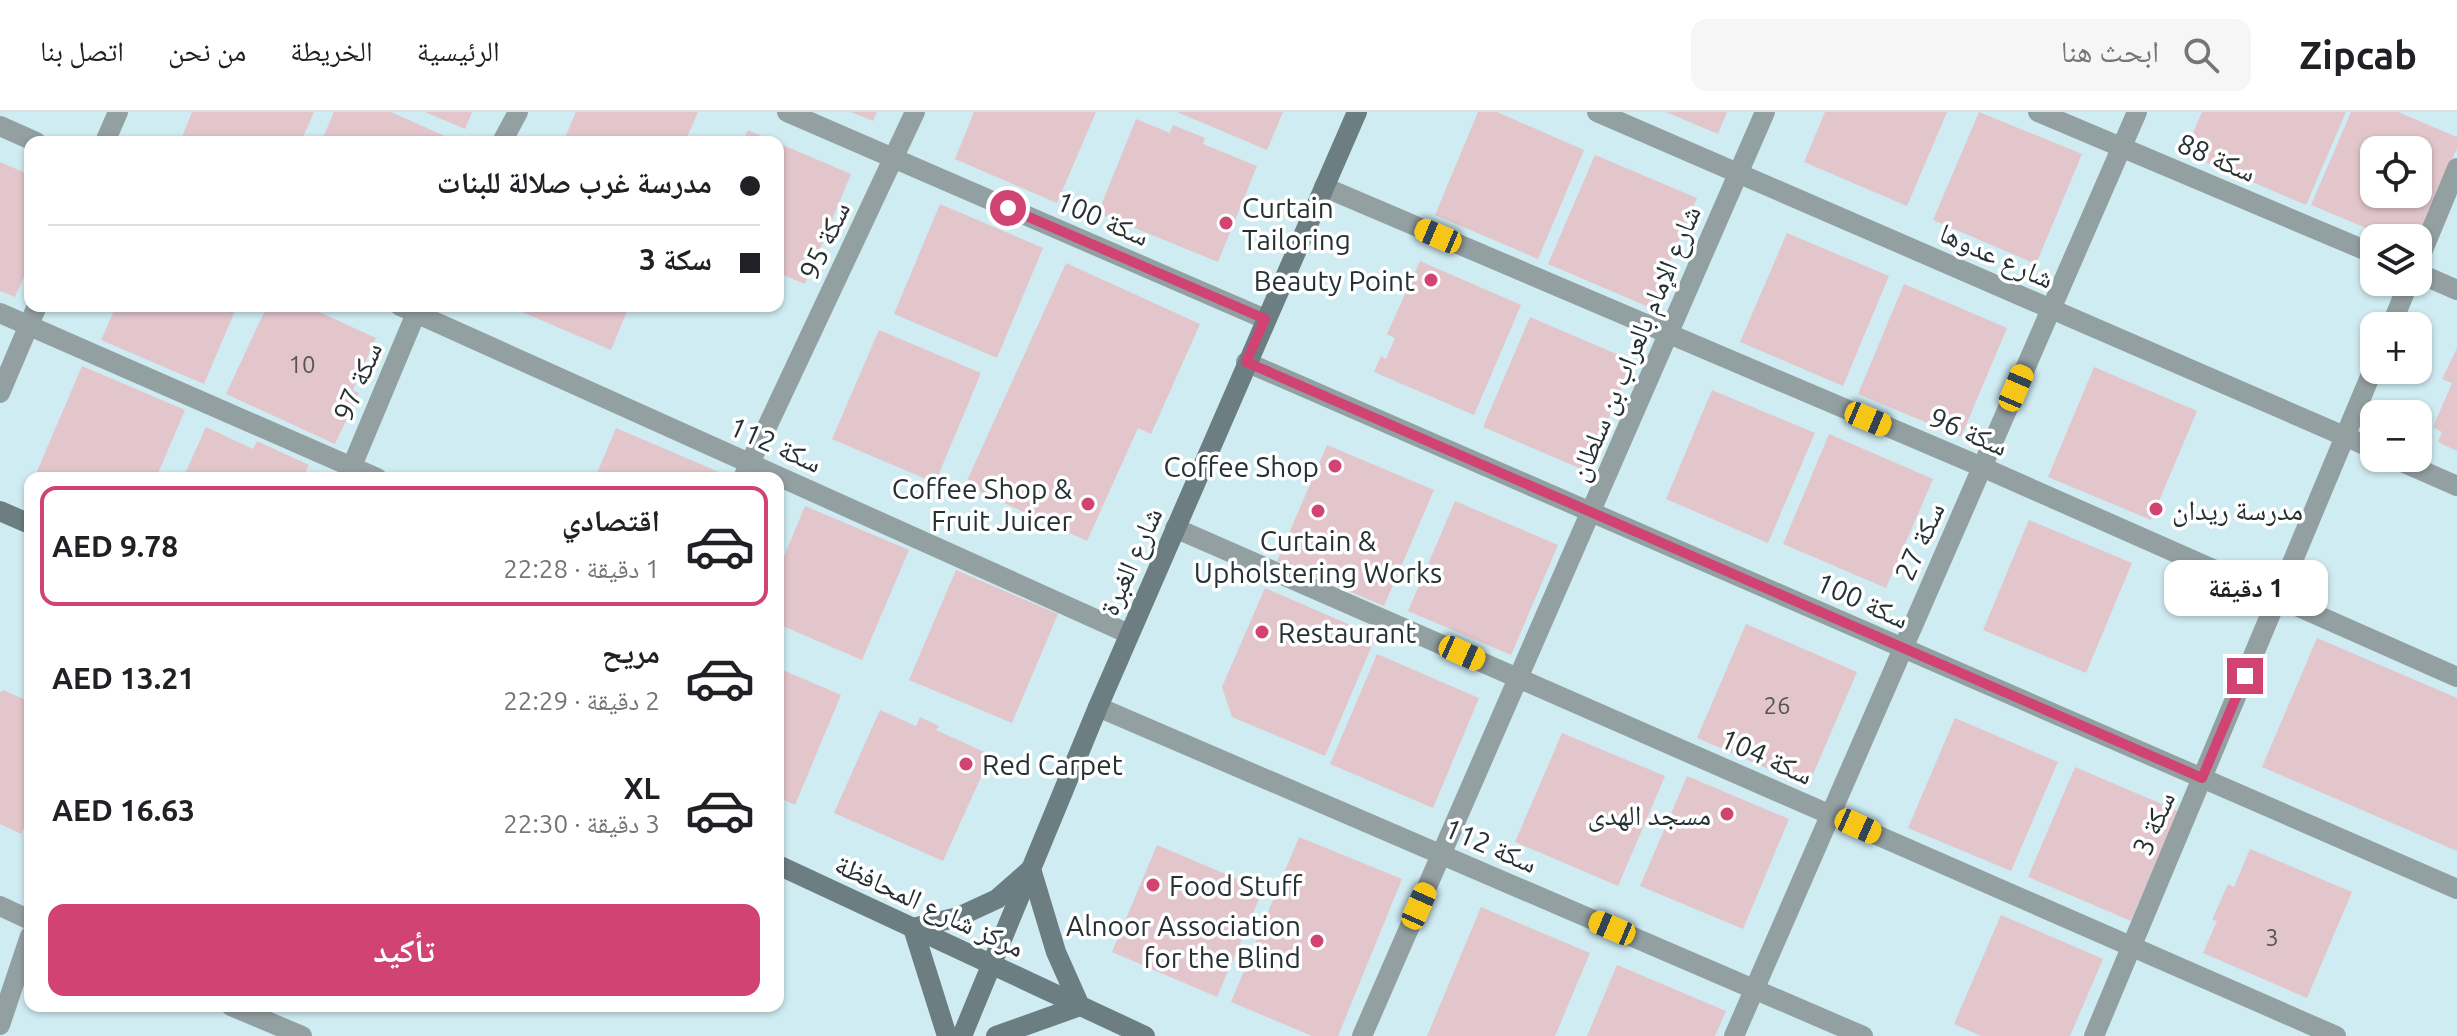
<!DOCTYPE html>
<html lang="ar">
<head>
<meta charset="utf-8">
<style>
	:root { --surface:#fff; --page:#f6f6f6; --text:#202124; --muted:#757577; --line:#e0e0e0; --accent:#d04373 }
	body { margin:0; font-family:Ubuntu,"Noto Naskh Arabic",sans-serif; background:var(--page); color:var(--text); direction:rtl; height:100vh; display:flex; flex-direction:column; font-size:30px; white-space:nowrap }
	* { box-sizing:border-box; margin:0 }
	p { font-size:26px; color:var(--muted) }
	.icon { flex:none; width:44px; height:44px; fill:none; stroke:currentColor; stroke-width:2; stroke-linecap:round; stroke-linejoin:round }
	.map { position:relative; flex:1; overflow:hidden; direction:ltr }
	.side { position:absolute; left:24px; top:360px; width:760px; height:540px; display:flex; flex-direction:column; background:var(--surface); border-radius:16px; box-shadow:0 2px 6px #0004; direction:rtl }
	.side>* { flex:none }
	.hud { position:absolute; left:24px; top:24px; width:760px; height:176px; border-radius:16px; box-shadow:0 2px 6px #0004; direction:rtl; display:grid; align-content:center; height:176px; padding:0 24px; background:var(--surface) }
	.buttons { position:absolute; left:2360px; top:24px; display:grid; gap:16px }
	.buttons a { display:grid; place-items:center; width:72px; height:72px; border-radius:16px; background:var(--surface); box-shadow:0 2px 6px #0004; font-size:40px }
	.end { position:absolute; width:36px; height:36px; margin:-18px; border:10px solid #d04373; background:#fff; box-shadow:0 0 0 4px #fff }
	.from { border-radius:50% }
	.bubble { position:absolute; height:56px; border-radius:16px; background:var(--surface); box-shadow:0 2px 6px #0004; font-size:26px; font-weight:700; line-height:56px; text-align:center; direction:rtl }
	.car { position:absolute; width:24px; height:48px; margin:-24px -12px; border-radius:10px; box-shadow:0 0 6px 2px #0007; background:linear-gradient(#f5c518 24%,#345 0 40%,#f5c518 0 76%,#345 0 86%,#f5c518 0) }
	.hud b { display:flex; align-items:center; gap:28px; height:76px; font-size:30px }
	.hud b+b { border-top:2px solid var(--line) }
	.hud i { width:20px; height:20px; background:var(--text) }
	ul { padding:14px 0 0; list-style:none }
	li { display:flex; align-items:center; gap:24px; height:120px; margin:0 16px 12px; padding:0 8px; border:4px solid transparent; border-radius:16px }
	li div { flex:1 }
	li b { display:block; font-size:30px }
	li em { font-style:normal; font-weight:700 }
	li.active { border-color:var(--accent) }
	li>.icon { width:72px; height:72px; stroke-width:1.5 }
	.primary-button { display:flex; gap:16px; margin-top:auto; padding:16px 24px }
	.primary-button a { flex:1; height:92px; border-radius:16px; background:var(--accent); color:#fff; font-size:32px; font-weight:700; line-height:92px; text-align:center }
	header { display:flex; align-items:center; gap:48px; box-sizing:border-box; height:112px; padding:0 40px; background:var(--surface); border-bottom:2px solid var(--line) }
	header strong { font-size:38px }
	nav { display:flex; gap:44px; margin-inline-start:auto; font-size:28px }
	.search { width:560px; height:72px; background:var(--page); display:flex; align-items:center; gap:20px; box-sizing:border-box; padding:0 28px; border-radius:16px; color:var(--muted); font-size:30px }
	.map>svg:first-child { display:block }
	.building { fill:#e2c6cc; fill-rule:evenodd }
	.lines { fill:none; stroke-linecap:round; stroke-linejoin:round }
	.lane { stroke:#93a0a2; stroke-width:20 }
	.street { stroke:#93a0a2; stroke-width:20 }
	.secondary { stroke:#6c7e81; stroke-width:20 }
	.route { stroke:#d04373; stroke-width:10 }
	.poi-dot { fill:#d04373; stroke:#fff; stroke-width:3 }
	.labels { text-anchor:middle; dominant-baseline:central; stroke-width:7; stroke-linejoin:round; paint-order:stroke }
	.number-label { font-size:24px; fill:#55565a }
	.street-label { font-size:28px; fill:#263134; stroke:#fff }
	.poi-label { font-size:28px; fill:#263134; stroke:#fff; text-anchor:start }
</style>
</head>
<body>
<header>
<strong>Zipcab</strong>
<div class="search"><svg class="icon" aria-label="search" viewBox="0 0 24 24"><circle cx="10" cy="10" r="6"/><path d="M15 15l6 6"/></svg>ابحث هنا</div>
<nav><a>الرئيسية</a><a>الخريطة</a><a>من نحن</a><a>اتصل بنا</a></nav>
</header>
<div class="map">
<svg width="2457" height="924" viewBox="0 0 2457 924">
	<rect width="100%" height="100%" fill="#cfecf2"/>
	<g class="building">
		<path d="M192,0H314L301,30H180Z"/>
		<path d="M334,0H391L458,30H321Z"/>
		<path d="M425,0H472L465,17Z"/>
		<path d="M576,0H698L685,30H563Z"/>
		<path d="M851,0H877L873,9Z"/>
		<path d="M974,0H1096L1057,91L955,47Z"/>
		<path d="M1177,0H1283L1267,38Z"/>
		<path d="M1478,0H1497L1584,38L1538,147L1435,103Z"/>
		<path d="M1666,0H1727L1718,22Z"/>
		<path d="M1825,0H1947L1907,94L1804,50Z"/>
		<path d="M1979,0L2082,42L2036,152L1933,108Z"/>
		<path d="M2202,0H2346L2306,93L2184,41Z"/>
		<path d="M2351,0H2398L2457,25V36L2418,126H2390L2311,93ZM2374,38H2418V82H2374Z"/>
		<path d="M1136,7L1170,21L1173,13L1205,26L1203,32L1257,54L1218,150L1098,101Z"/>
		<path d="M748,18L775,30H743Z"/>
		<path d="M778,31L851,62L805,172L778,161Z"/>
		<path d="M1595,43L1697,86L1651,196L1548,152Z"/>
		<path d="M0,50L30,63V150L15,185L0,179Z"/>
		<path d="M940,92L1043,136L997,246L894,202Z"/>
		<path d="M1787,121L1889,164L1843,274L1740,230Z"/>
		<path d="M1420,149L1521,193L1474,303L1374,260L1381,244L1386,247L1395,226L1387,222Z"/>
		<path d="M1066,151L1200,212L1151,322L1138,316L1087,429L965,373Z"/>
		<path d="M1904,172L2007,216L1961,325L1858,282Z"/>
		<path d="M116,194H237L204,272L101,228Z"/>
		<path d="M267,194H306L376,226L353,278L359,281L335,332L226,282Z"/>
		<path d="M508,194H629L611,238Z"/>
		<path d="M1530,205L1633,249L1586,359L1483,315Z"/>
		<path d="M879,218L981,261L935,371L832,327Z"/>
		<path d="M2457,236V339L2438,330L2442,320L2433,315L2452,271L2442,267Z"/>
		<path d="M82,254L185,298L156,366H41L35,364Z"/>
		<path d="M2094,255L2197,299L2151,408L2048,365Z"/>
		<path d="M1712,278L1815,321L1768,431L1666,387Z"/>
		<path d="M206,315L253,337L257,329L309,353L303,366H183Z"/>
		<path d="M616,316L719,360L716,366H595Z"/>
		<path d="M1829,322L1933,367L1886,476L1783,432Z"/>
		<path d="M1327,333L1434,378L1384,494L1277,449Z"/>
		<path d="M1455,389L1558,433L1511,543L1408,499Z"/>
		<path d="M805,394L909,438L862,548L778,512V459Z"/>
		<path d="M2029,408L2132,451L2086,561L1983,518Z"/>
		<path d="M956,458L1058,502L1012,611L909,568Z"/>
		<path d="M1265,476L1376,524L1325,644L1232,605L1222,575Z"/>
		<path d="M1746,512L1857,560L1808,674L1697,626Z"/>
		<path d="M2317,526L2457,586V739L2262,655Z"/>
		<path d="M1377,542L1479,586L1433,696L1330,652Z"/>
		<path d="M778,556L841,583L795,693L778,685Z"/>
		<path d="M3,578L30,590V703L21,722L0,712V581Z"/>
		<path d="M880,598L916,614L920,605L939,614L936,618L991,643L943,749L834,701Z"/>
		<path d="M1955,606L2058,650L2011,759L1908,716Z"/>
		<path d="M1562,621L1665,664L1618,774L1515,730Z"/>
		<path d="M2075,655L2178,699L2131,809L2028,765Z"/>
		<path d="M1687,664L1789,707L1743,817L1640,774Z"/>
		<path d="M1299,725L1402,767L1338,924H1312L1231,890Z"/>
		<path d="M1157,733L1263,778L1217,885L1112,840Z"/>
		<path d="M2250,737L2352,780L2307,886L2203,841L2217,809L2212,808L2228,772L2234,775Z"/>
		<path d="M1481,795L1590,841L1555,924H1427Z"/>
		<path d="M2001,803L2103,847L2070,924H1981L1954,912Z"/>
		<path d="M1617,853L1726,899L1715,924H1587Z"/>
	</g>
	<g class="lines">
		<g class="lane">
			<path d="M1324,75L1982,355L2457,565"/>
			<path d="M0,201L377,366"/>
			<path d="M1175,416L2336,924"/>
		</g>
		<g class="street">
			<path d="M787,0L1265,207"/>
			<path d="M1597,0L2374,337"/>
			<path d="M2038,0L2374,142"/>
			<path d="M0,14L36,30"/>
			<path d="M105,30L118,0"/>
			<path d="M502,30L518,0"/>
			<path d="M2418,150L2457,56"/>
			<path d="M2418,161L2457,178"/>
			<path d="M400,194L1129,522"/>
			<path d="M2391,214L2409,170"/>
			<path d="M1246,250L2457,777"/>
			<path d="M0,281L37,194"/>
			<path d="M2393,346L2457,374"/>
			<path d="M347,366L419,194"/>
			<path d="M743,366L915,0"/>
			<path d="M1098,595L1863,924"/>
			<path d="M0,794L30,808"/>
			<path d="M231,894L302,924"/>
			<path d="M0,913L30,824"/>
			<path d="M1362,924L1765,0"/>
			<path d="M1734,924L2137,0"/>
			<path d="M2094,924L2374,255"/>
		</g>
		<g class="secondary">
			<path d="M0,399L30,412"/>
			<path d="M778,753L1145,924"/>
			<path d="M947,924L913,816L958,805L997,787L1031,757L1056,840L1080,894L996,924"/>
			<path d="M962,924L1098,595L1357,0"/>
		</g>
	</g>
	<g class="lines">
		<path class="route" d="M1008,96L1265,207L1246,250L2202,666L2245,564"/>
	</g>
	<g class="poi-dot">
		<circle cx="1226" cy="111" r="8"/>
		<circle cx="1431" cy="168" r="8"/>
		<circle cx="1335" cy="354" r="8"/>
		<circle cx="1088" cy="392" r="8"/>
		<circle cx="2156" cy="397" r="8"/>
		<circle cx="1318" cy="399" r="8"/>
		<circle cx="1262" cy="520" r="8"/>
		<circle cx="966" cy="652" r="8"/>
		<circle cx="1727" cy="702" r="8"/>
		<circle cx="1153" cy="773" r="8"/>
		<circle cx="1317" cy="829" r="8"/>
	</g>
	<g class="labels">
		<g class="number-label">
			<text x="302" y="252">10</text>
			<text x="1777" y="593">26</text>
			<text x="2272" y="825">3</text>
		</g>
		<g class="street-label">
			<text transform="translate(2217 45) rotate(23)">سكة 88</text>
			<text transform="translate(1103 106) rotate(23)">سكة 100</text>
			<text transform="translate(824 128) rotate(-65)">سكة 95</text>
			<text transform="translate(1997 143) rotate(24)">شارع عدوها</text>
			<text transform="translate(1634 231) rotate(-67)">شارع الإمام بالعراب بن سلطان</text>
			<text transform="translate(357 269) rotate(-67)">سكة 97</text>
			<text transform="translate(1969 319) rotate(23)">سكة 96</text>
			<text transform="translate(776 332) rotate(24)">سكة 112</text>
			<text transform="translate(1919 429) rotate(-66)">سكة 27</text>
			<text transform="translate(1130 449) rotate(-66)">شارع الغبرة</text>
			<text transform="translate(1863 488) rotate(24)">سكة 100</text>
			<text transform="translate(1767 644) rotate(24)">سكة 104</text>
			<text transform="translate(2153 711) rotate(-67)">سكة 3</text>
			<text transform="translate(1491 733) rotate(23)">سكة 112</text>
			<text transform="translate(930 793) rotate(25)">مركز شارع المحافظة</text>
		</g>
		<g class="poi-label">
			<text x="1242" y="95">Curtain<tspan x="1242" dy="32">Tailoring</tspan></text>
			<text x="1415" y="168" text-anchor="end">Beauty Point</text>
			<text x="1319" y="354" text-anchor="end">Coffee Shop</text>
			<text x="1072" y="376" text-anchor="end">Coffee Shop &amp;<tspan x="1072" dy="32">Fruit Juicer</tspan></text>
			<text x="2172" y="397">مدرسة ريدان</text>
			<text x="1318" y="428" text-anchor="middle">Curtain &amp;<tspan x="1318" dy="32">Upholstering Works</tspan></text>
			<text x="1278" y="520">Restaurant</text>
			<text x="982" y="652">Red Carpet</text>
			<text x="1711" y="702" text-anchor="end">مسجد الهدى</text>
			<text x="1169" y="773">Food Stuff</text>
			<text x="1301" y="813" text-anchor="end">Alnoor Association<tspan x="1301" dy="32">for the Blind</tspan></text>
		</g>
	</g>
</svg>
<div class="buttons">
<a><svg class="icon" aria-label="locate" viewBox="0 0 24 24"><circle cx="12" cy="12" r="6"/><path d="M12 2v4M12 18v4M2 12h4M18 12h4"/></svg></a>
<a><svg class="icon" aria-label="layers" viewBox="0 0 24 24"><path d="M12 4l9 5-9 5-9-5zM3 14l9 5 9-5"/></svg></a>
<a>+</a>
<a>−</a>
</div>
<i class="end from" style="left:1008px;top:96px"></i>
<i class="end" style="left:2245px;top:564px"></i>
<div class="bubble" style="left:2164px;top:448px;width:164px">1 دقيقة</div>
<i class="car" style="left:1438px;top:124px;rotate:293deg"></i>
<i class="car" style="left:2016px;top:276px;rotate:23deg"></i>
<i class="car" style="left:1868px;top:307px;rotate:113deg"></i>
<i class="car" style="left:1462px;top:541px;rotate:114deg"></i>
<i class="car" style="left:1858px;top:714px;rotate:114deg"></i>
<i class="car" style="left:1419px;top:794px;rotate:24deg"></i>
<i class="car" style="left:1612px;top:816px;rotate:293deg"></i>
<div class="hud">
<b><i class="from"></i>مدرسة غرب صلالة للبنات</b>
<b><i></i>سكة 3</b>
</div>
<section class="side">
<ul>
<li class="active"><svg class="icon" aria-label="car" viewBox="0 0 24 24"><path d="M5 17H2v-5l4-1 3-4h7l3 4 3 1v5h-3M9 17h6M6 11h13"/><circle cx="7" cy="17" r="2"/><circle cx="17" cy="17" r="2"/></svg><div><b>اقتصادي</b><p>1 دقيقة · 22:28</p></div><em>AED 9.78</em></li>
<li><svg class="icon" aria-label="car" viewBox="0 0 24 24"><path d="M5 17H2v-5l4-1 3-4h7l3 4 3 1v5h-3M9 17h6M6 11h13"/><circle cx="7" cy="17" r="2"/><circle cx="17" cy="17" r="2"/></svg><div><b>مريح</b><p>2 دقيقة · 22:29</p></div><em>AED 13.21</em></li>
<li><svg class="icon" aria-label="car" viewBox="0 0 24 24"><path d="M5 17H2v-5l4-1 3-4h7l3 4 3 1v5h-3M9 17h6M6 11h13"/><circle cx="7" cy="17" r="2"/><circle cx="17" cy="17" r="2"/></svg><div><b>XL</b><p>3 دقيقة · 22:30</p></div><em>AED 16.63</em></li>
</ul>
<div class="primary-button"><a>تأكيد</a></div>
</section>
</div>
</body>
</html>
